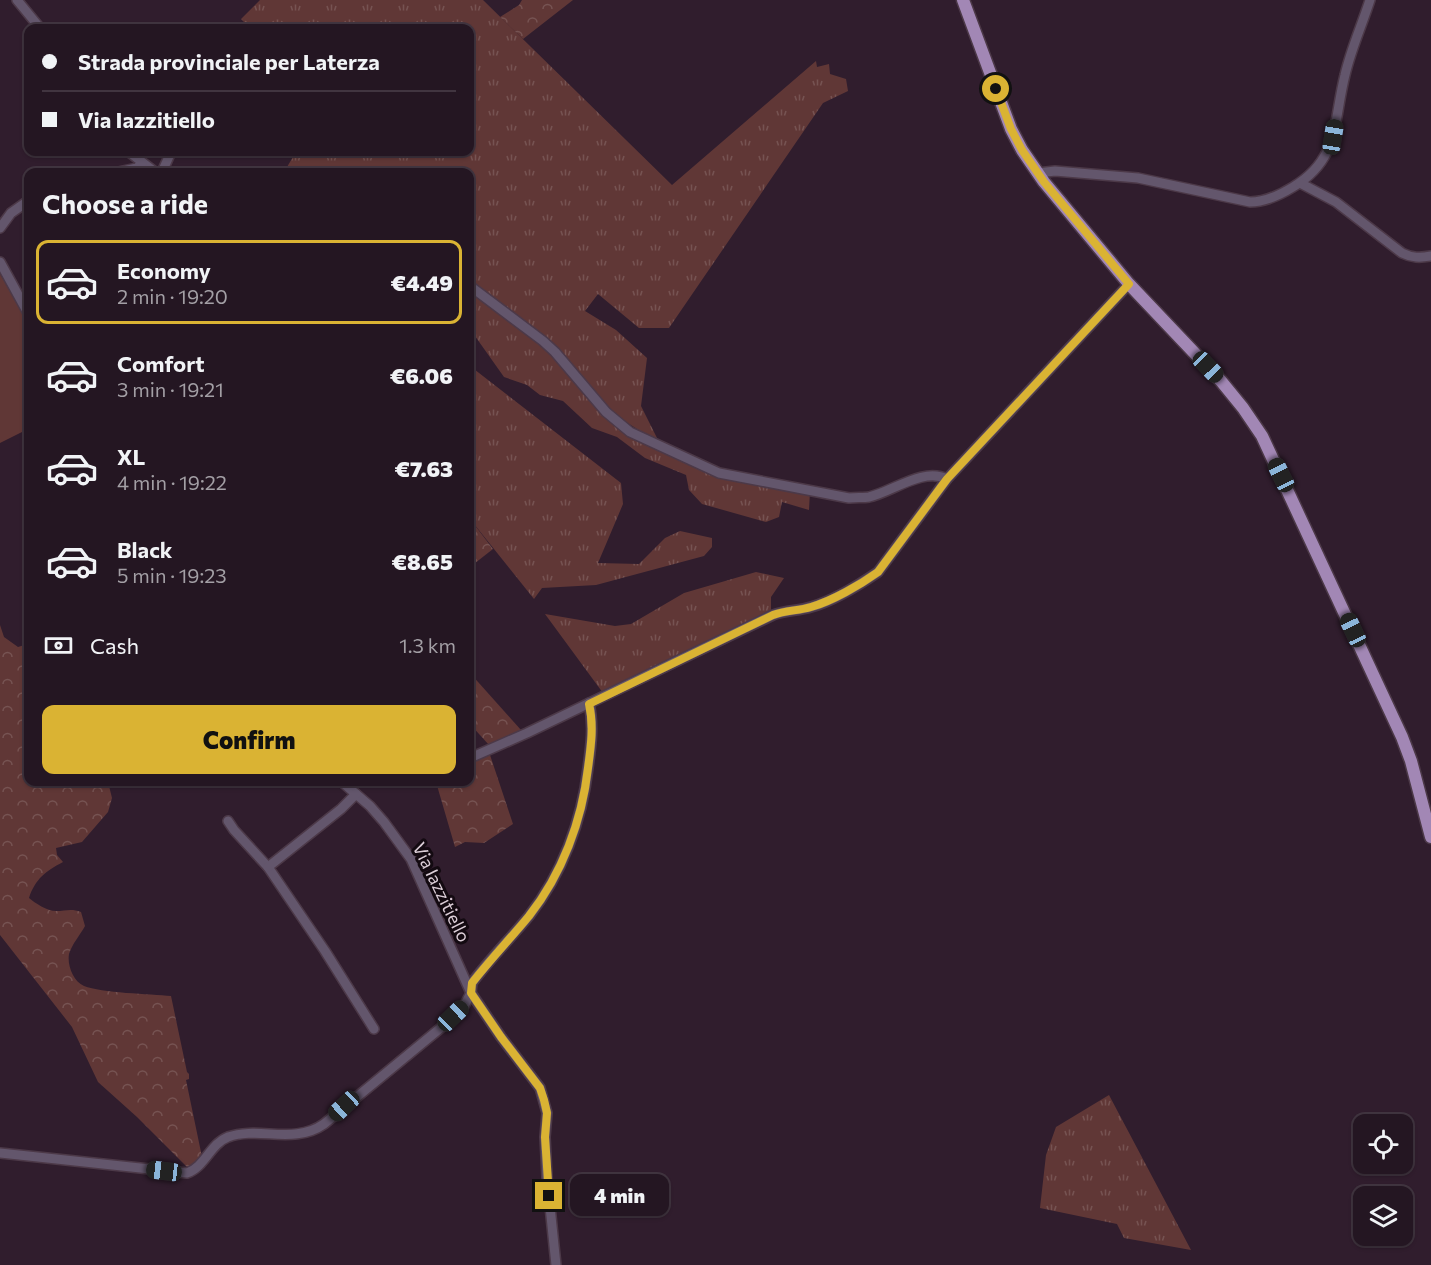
<!DOCTYPE html>
<html lang="en">
<head>
<meta charset="utf-8">
<style>
	:root { --surface:#241622; --page:#2c1f2a; --text:#f1f3f6; --muted:#a39fa5; --line:#413540; --accent:#dab333 }
	body { margin:0; font-family:Commissioner,sans-serif; background:var(--page); color:var(--text); height:100vh; display:flex; flex-direction:column; font-size:22px; white-space:nowrap }
	* { box-sizing:border-box; margin:0 }
	p { font-size:20px; color:var(--muted) }
	.icon { flex:none; width:33px; height:33px; fill:none; stroke:currentColor; stroke-width:2; stroke-linecap:round; stroke-linejoin:round }
	.map { position:relative; flex:1; overflow:hidden }
	.side { position:absolute; left:24px; top:168px; width:450px; height:618px; display:flex; flex-direction:column; background:var(--surface); border-radius:12px; box-shadow:0 2px 4px #0004,0 0 0 2px var(--line) }
	.side>* { flex:none }
	.top-card { position:absolute; left:24px; top:24px; width:450px; height:132px; border-radius:12px; box-shadow:0 2px 4px #0004,0 0 0 2px var(--line); display:grid; align-content:center; height:132px; padding:0 18px; background:var(--surface) }
	.controls { position:absolute; left:1353px; top:1114px; display:grid; gap:12px }
	.controls a { display:grid; place-items:center; width:60px; height:60px; border-radius:12px; background:var(--surface); box-shadow:0 2px 4px #0004,0 0 0 2px var(--line); font-size:30px }
	.end { position:absolute; width:27px; height:27px; margin:-14px; border:8px solid #dab333; background:#111; box-shadow:0 0 0 3px #111 }
	.from { border-radius:50% }
	.bubble { position:absolute; height:42px; border-radius:12px; background:var(--surface); box-shadow:0 2px 4px #0004,0 0 0 2px var(--line); font-size:20px; font-weight:800; line-height:42px; text-align:center }
	.car { position:absolute; width:18px; height:36px; margin:-18px -9px; border-radius:8px; box-shadow:0 0 4px 2px #0007; background:linear-gradient(#222 24%,#8ab4d8 0 40%,#222 0 76%,#8ab4d8 0 86%,#222 0) }
	.top-card b { display:flex; align-items:center; gap:21px; height:57px; font-size:22px }
	.top-card b+b { border-top:2px solid var(--line) }
	.top-card i { width:15px; height:15px; background:var(--text) }
	ul { padding:0; list-style:none }
	li { display:flex; align-items:center; gap:18px; height:84px; margin:0 12px 9px; padding:0 6px; border:3px solid transparent; border-radius:12px }
	li div { flex:1 }
	li b { display:block; font-size:22px }
	li em { font-style:normal; font-weight:800 }
	li.on { border-color:var(--accent) }
	li>.icon { width:54px; height:54px; stroke-width:1.5 }
	h2 { padding:0 18px; font-size:27px; line-height:72px }
	.pay { display:flex; align-items:center; gap:15px; height:66px; padding:0 18px; font-size:22px }
	.pay p { margin-inline-start:auto }
	.action { display:flex; gap:12px; margin-top:auto; padding:12px 18px }
	.action a { flex:1; height:69px; border-radius:12px; background:var(--accent); color:#111; font-size:24px; font-weight:800; line-height:69px; text-align:center }
	.map>svg:first-child { display:block }
	.grass { fill:url(#grass-tufts) }
	.forest { fill:url(#forest-crowns) }
	.garden { fill:#603736 }
	.lines { fill:none; stroke-linecap:round; stroke-linejoin:round }
	.minor-casing { stroke:#4c3948; stroke-width:12 }
	.major-casing { stroke:#4c3948; stroke-width:15 }
	.minor { stroke:#63566c; stroke-width:9 }
	.major { stroke:#a287b5; stroke-width:12 }
	.route { stroke:#dab333; stroke-width:8 }
	.labels { text-anchor:middle; dominant-baseline:central; stroke-width:6; stroke-linejoin:round; paint-order:stroke }
	.street-label { font-size:18px; fill:#dcced8; stroke:#130a11 }
</style>
</head>
<body>
<div class="map">
<svg width="1431" height="1265" viewBox="0 0 1431 1265">
	<defs>
		<pattern id="grass-tufts" width="24" height="20" patternUnits="userSpaceOnUse" patternTransform="scale(1.5)"><rect width="24" height="20" fill="#603736"/><path d="M3 7l-1-3M5 7V3M7 7l1-3M15 17l-1-3M17 17v-4M19 17l1-3" fill="none" stroke="#765352"/></pattern>
		<pattern id="forest-crowns" width="20" height="18" patternUnits="userSpaceOnUse" patternTransform="scale(1.5)"><rect width="20" height="18" fill="#603736"/><path d="M2 6a3 3 0 1 1 6 0M12 15a3 3 0 1 1 6 0" fill="none" stroke="#765352"/></pattern>
	</defs>
	<rect width="100%" height="100%" fill="#301d2d"/>
	<g class="grass">
		<path d="M260,0H483L672,185L816,61L817,67L829,64L830,74L846,79L848,91L823,103L669,328H639L598,294L585,311L616,330L647,358L641,406L660,444L617,416L551,343L470,286V172H284L296,152H470V28H250L241,19Z"/>
		<path d="M470,289L542,342L631,434L722,476L810,491L809,510L782,502L779,517L766,522L702,504L689,490L686,475L645,458L617,437L592,428L563,401L540,395L527,385L504,377L470,329Z"/>
		<path d="M470,366L621,483L623,504L598,563L639,564L665,538L680,531L712,538V547L704,556L596,585L542,588L534,599L470,519Z"/>
		<path d="M756,572L784,578L771,597V610L603,693L545,614L615,626L631,624L684,593Z"/>
		<path d="M1109,1095L1191,1250L1124,1238L1117,1224L1040,1208L1046,1155L1056,1127Z"/>
	</g>
	<g class="forest">
		<path d="M522,0H573L523,39L500,17L519,5Z"/>
		<path d="M470,519L493,549L470,567Z"/>
		<path d="M0,625L4,637L18,647L28,644V782H108L112,798L108,812L82,842L56,848L57,855L63,862C46,871 35,879 29,898C35,903 47,911 56,911C66,911 71,908 81,912L85,926C80,935 72,944 69,954C67,965 73,981 84,986C101,993 150,994 171,996L187,1072L189,1074V1079L186,1080L202,1157L190,1170L137,1117L98,1082L72,1027L0,935Z"/>
		<path d="M470,673L521,730L489,745L470,724Z"/>
		<path d="M489,752L513,824L484,843L465,842L455,847L436,782H470V761Z"/>
	</g>
	<path class="garden" d="M0,274L28,320V440L22,432L0,443Z"/>
	<g class="lines">
		<defs>
			<g id="minor">
				<path d="M17,0L40,28"/>
				<path d="M129,152L155,172"/>
				<path d="M118,172L137,168L142,163"/>
				<path d="M162,172L171,152"/>
				<path d="M1038,173L1055,171L1138,178L1250,202C1265,202 1280,195 1293,187C1340,159 1333,122 1345,75C1351,49 1362,25 1370,0"/>
				<path d="M1300,183L1336,202L1402,253C1412,258 1420,258 1431,256"/>
				<path d="M0,228L11,213L28,201"/>
				<path d="M0,262L28,313"/>
				<path d="M470,286L543,341L555,352L606,412L630,432L719,473L849,498C856,497 863,498 869,497C892,492 923,467 947,479L1129,284"/>
				<path d="M470,758L527,733L773,615C786,610 798,611 811,607C833,601 859,585 878,572L947,479"/>
				<path d="M342,782L370,806L384,822L411,859L471,993L501,1037L540,1088L547,1113L545,1137L547,1177L556,1265"/>
				<path d="M228,821L234,830L268,867L325,951L374,1029"/>
				<path d="M268,867L341,809L356,794"/>
				<path d="M0,1153L187,1173C205,1167 210,1144 228,1137C259,1126 294,1145 324,1124L443,1026L464,1006L471,993L472,983C489,960 510,939 529,916C562,874 582,821 588,768C591,746 594,725 589,703"/>
			</g>
			<path id="major" d="M963,0L1011,129L1022,150L1044,182L1129,284L1221,381L1243,408L1262,436L1402,737L1411,761L1431,837"/>
		</defs>
		<use href="#minor" class="minor-casing"/>
		<use href="#major" class="major-casing"/>
		<use href="#minor" class="minor"/>
		<use href="#major" class="major"/>
	</g>
	<g class="lines">
		<path class="route" d="M549,1196L545,1137L547,1113L544,1100L540,1088L501,1037L471,993L472,983C490,960 510,939 529,916C562,874 582,821 588,768C591,746 594,725 589,704L773,615C786,610 798,611 811,607C832,601 860,585 878,572L947,479L1129,284L1044,182L1022,150L1011,129L996,89"/>
	</g>
	<g class="labels">
		<g class="street-label">
			<text transform="translate(442 892) rotate(64)">Via Iazzitiello</text>
		</g>
	</g>
</svg>
<div class="controls">
<a><svg class="icon" aria-label="locate" viewBox="0 0 24 24"><circle cx="12" cy="12" r="6"/><path d="M12 2v4M12 18v4M2 12h4M18 12h4"/></svg></a>
<a><svg class="icon" aria-label="layers" viewBox="0 0 24 24"><path d="M12 4l9 5-9 5-9-5zM3 14l9 5 9-5"/></svg></a>
</div>
<i class="end from" style="left:996px;top:89px"></i>
<i class="end" style="left:549px;top:1196px"></i>
<div class="bubble" style="left:570px;top:1174px;width:99px">4 min</div>
<i class="car" style="left:1333px;top:137px;rotate:9deg"></i>
<i class="car" style="left:1208px;top:367px;rotate:136deg"></i>
<i class="car" style="left:1281px;top:475px;rotate:334deg"></i>
<i class="car" style="left:1353px;top:630px;rotate:335deg"></i>
<i class="car" style="left:453px;top:1016px;rotate:46deg"></i>
<i class="car" style="left:344px;top:1106px;rotate:227deg"></i>
<i class="car" style="left:164px;top:1171px;rotate:277deg"></i>
<div class="top-card">
<b><i class="from"></i>Strada provinciale per Laterza</b>
<b><i></i>Via Iazzitiello</b>
</div>
<section class="side">
<h2>Choose a ride</h2>
<ul>
<li class="on"><svg class="icon" aria-label="car" viewBox="0 0 24 24"><path d="M5 17H2v-5l4-1 3-4h7l3 4 3 1v5h-3M9 17h6M6 11h13"/><circle cx="7" cy="17" r="2"/><circle cx="17" cy="17" r="2"/></svg><div><b>Economy</b><p>2 min · 19:20</p></div><em>€4.49</em></li>
<li><svg class="icon" aria-label="car" viewBox="0 0 24 24"><path d="M5 17H2v-5l4-1 3-4h7l3 4 3 1v5h-3M9 17h6M6 11h13"/><circle cx="7" cy="17" r="2"/><circle cx="17" cy="17" r="2"/></svg><div><b>Comfort</b><p>3 min · 19:21</p></div><em>€6.06</em></li>
<li><svg class="icon" aria-label="car" viewBox="0 0 24 24"><path d="M5 17H2v-5l4-1 3-4h7l3 4 3 1v5h-3M9 17h6M6 11h13"/><circle cx="7" cy="17" r="2"/><circle cx="17" cy="17" r="2"/></svg><div><b>XL</b><p>4 min · 19:22</p></div><em>€7.63</em></li>
<li><svg class="icon" aria-label="car" viewBox="0 0 24 24"><path d="M5 17H2v-5l4-1 3-4h7l3 4 3 1v5h-3M9 17h6M6 11h13"/><circle cx="7" cy="17" r="2"/><circle cx="17" cy="17" r="2"/></svg><div><b>Black</b><p>5 min · 19:23</p></div><em>€8.65</em></li>
</ul>
<div class="pay"><svg class="icon" aria-label="cash" viewBox="0 0 24 24"><path d="M3 7h18v10H3z"/><circle cx="12" cy="12" r="2"/></svg>Cash<p>1.3 km</p></div>
<div class="action"><a>Confirm</a></div>
</section>
</div>
</body>
</html>
